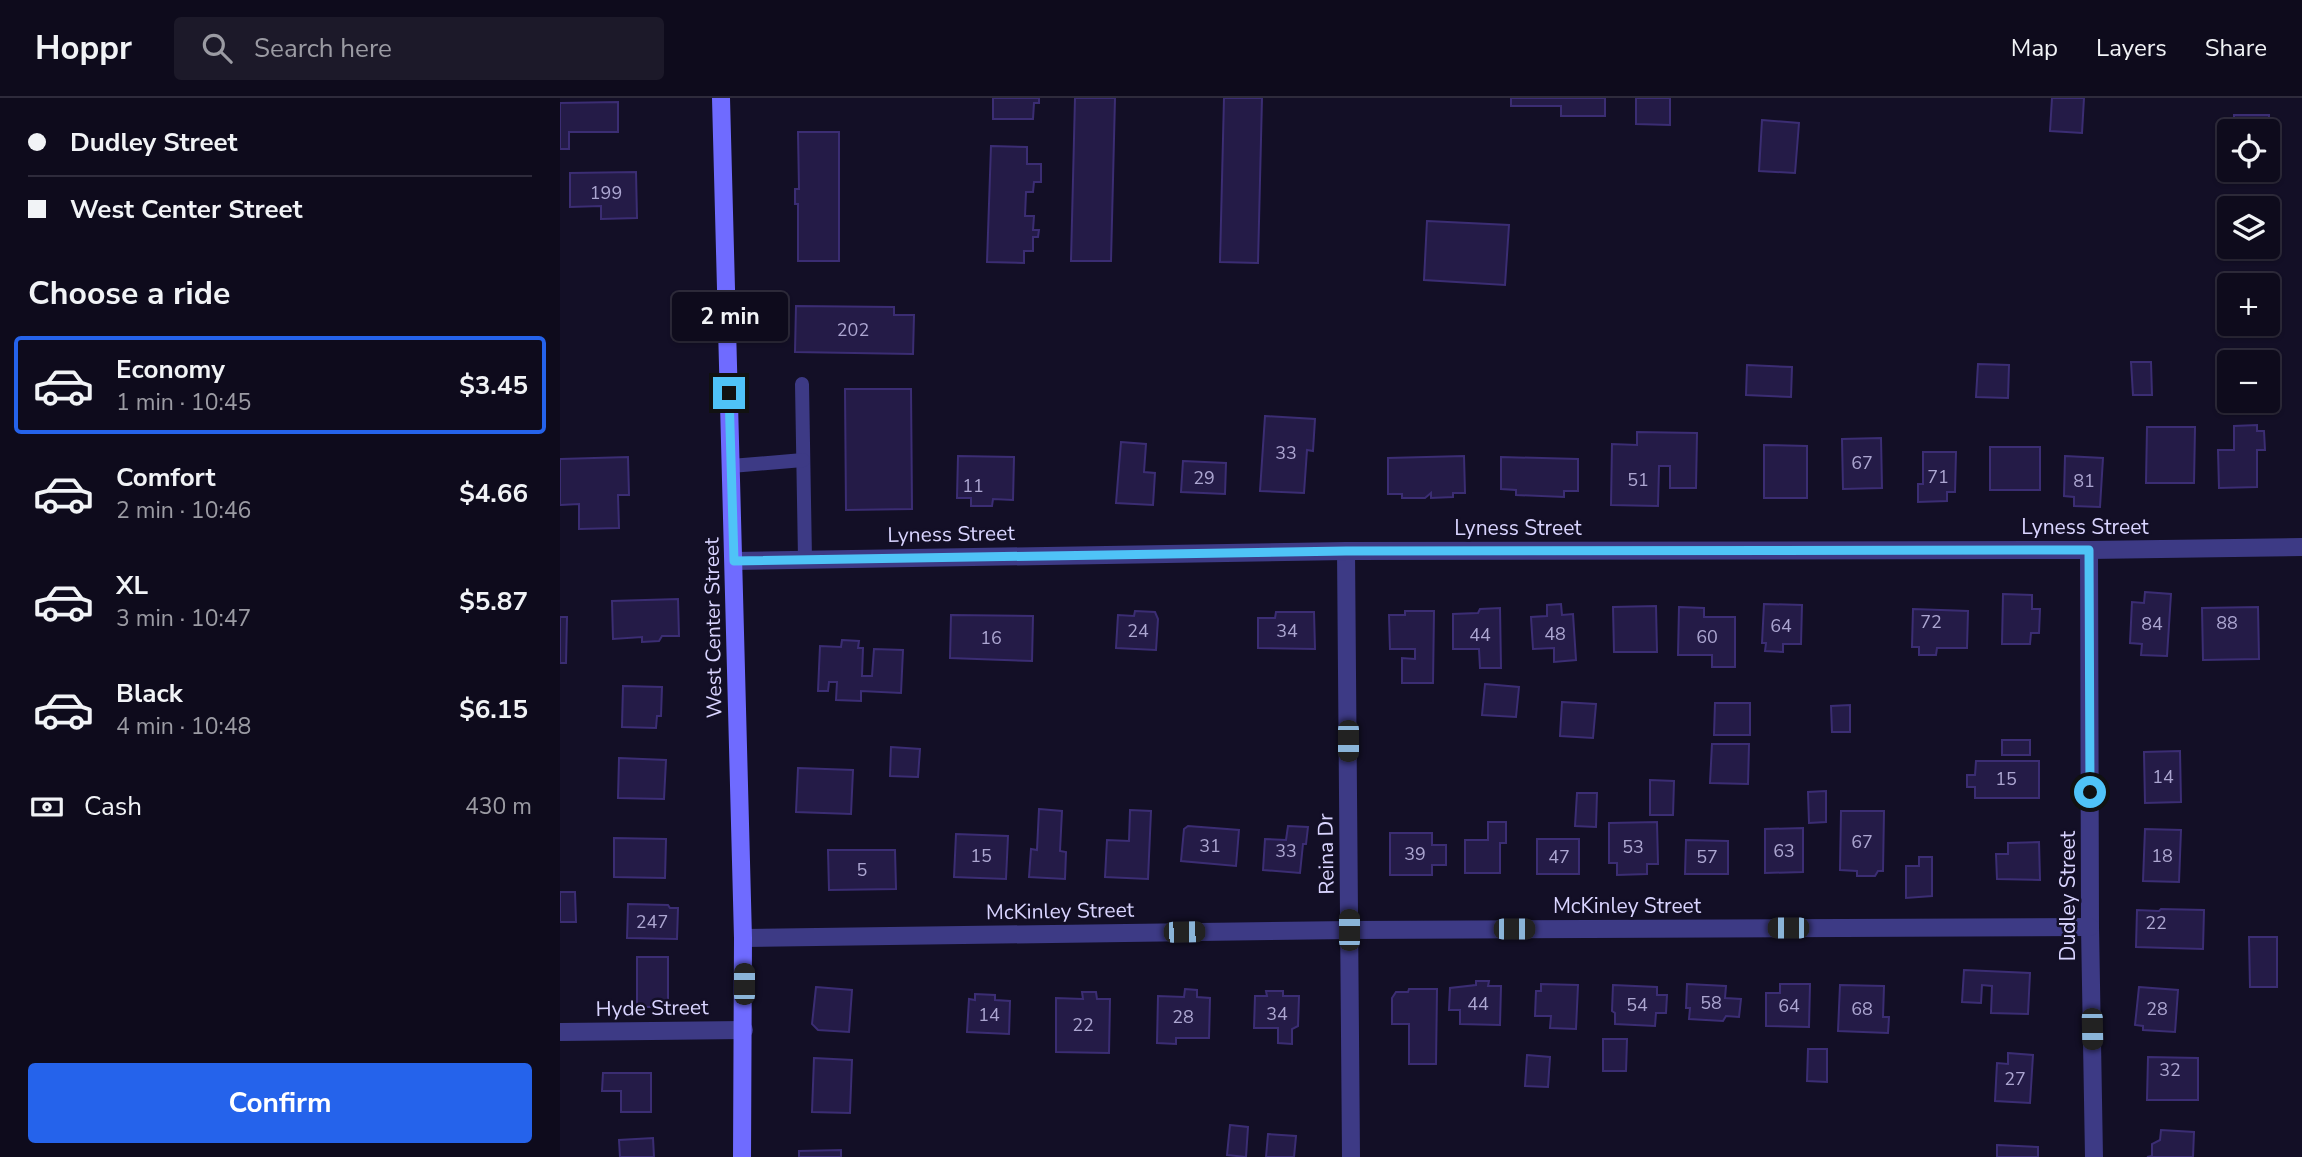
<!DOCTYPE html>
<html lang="en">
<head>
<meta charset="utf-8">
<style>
	:root { --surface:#0e0b1c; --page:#1c1929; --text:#f1f3f6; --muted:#9b9ba3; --line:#2e2b3b; --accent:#2563eb }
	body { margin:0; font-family:"Nunito Sans",sans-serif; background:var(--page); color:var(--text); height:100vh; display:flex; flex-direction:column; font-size:26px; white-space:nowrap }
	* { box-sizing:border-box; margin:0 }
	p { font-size:23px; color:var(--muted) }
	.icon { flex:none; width:38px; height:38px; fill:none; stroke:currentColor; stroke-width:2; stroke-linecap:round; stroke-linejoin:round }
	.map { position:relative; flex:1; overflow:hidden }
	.drawer { display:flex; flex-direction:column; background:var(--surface); width:560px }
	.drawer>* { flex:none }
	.guide { display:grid; align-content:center; height:154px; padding:0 28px; background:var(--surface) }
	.controls { position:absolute; left:1657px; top:21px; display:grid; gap:14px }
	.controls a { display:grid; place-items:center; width:63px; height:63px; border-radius:7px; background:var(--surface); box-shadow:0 2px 5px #0004,0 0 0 2px var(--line); font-size:35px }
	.end { position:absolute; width:32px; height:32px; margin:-16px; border:9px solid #4fc3f7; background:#111; box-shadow:0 0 0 4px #111 }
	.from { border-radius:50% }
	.bubble { position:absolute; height:49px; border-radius:7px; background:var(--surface); box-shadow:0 2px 5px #0004,0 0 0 2px var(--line); font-size:23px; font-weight:700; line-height:49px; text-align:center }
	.car { position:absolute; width:21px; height:42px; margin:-21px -10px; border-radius:9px; box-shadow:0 0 5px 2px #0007; background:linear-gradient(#222 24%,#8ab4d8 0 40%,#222 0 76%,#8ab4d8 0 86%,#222 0) }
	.guide b { display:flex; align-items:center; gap:24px; height:66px; font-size:26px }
	.guide b+b { border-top:2px solid var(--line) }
	.guide i { width:18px; height:18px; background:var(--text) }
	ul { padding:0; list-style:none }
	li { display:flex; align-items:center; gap:21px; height:98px; margin:0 14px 10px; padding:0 14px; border:4px solid transparent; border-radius:7px }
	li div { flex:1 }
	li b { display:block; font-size:26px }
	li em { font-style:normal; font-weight:700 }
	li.current { border-color:var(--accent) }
	li>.icon { width:63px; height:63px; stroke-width:1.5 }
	h2 { padding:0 28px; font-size:32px; line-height:84px }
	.pay { display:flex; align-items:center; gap:18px; height:77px; padding:0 28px; font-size:26px }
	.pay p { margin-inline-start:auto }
	.action { display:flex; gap:14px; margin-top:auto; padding:14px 28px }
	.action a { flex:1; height:80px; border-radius:7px; background:var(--accent); color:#fff; font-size:28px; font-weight:700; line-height:80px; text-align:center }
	header { display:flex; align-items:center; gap:42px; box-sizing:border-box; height:98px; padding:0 35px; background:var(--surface); border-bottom:2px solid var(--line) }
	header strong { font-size:33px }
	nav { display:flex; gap:38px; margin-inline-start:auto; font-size:24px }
	.search { width:490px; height:63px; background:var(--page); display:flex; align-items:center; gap:18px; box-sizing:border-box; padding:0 24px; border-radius:7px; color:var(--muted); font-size:26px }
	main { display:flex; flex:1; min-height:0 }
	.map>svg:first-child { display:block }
	.building { fill:#241b47; stroke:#3b2d73; stroke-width:2 }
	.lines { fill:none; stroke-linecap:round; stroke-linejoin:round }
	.lane { stroke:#3d3a85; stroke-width:14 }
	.street { stroke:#3d3a85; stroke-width:18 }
	.secondary { stroke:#6f6bff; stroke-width:18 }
	.route { stroke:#4fc3f7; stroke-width:9 }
	.labels { text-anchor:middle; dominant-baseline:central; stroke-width:5; stroke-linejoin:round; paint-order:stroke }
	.number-label { font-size:18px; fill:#aca6d1 }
	.street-label { font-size:21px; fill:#d9d4ff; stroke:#130f26 }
</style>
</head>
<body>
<header>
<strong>Hoppr</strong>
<div class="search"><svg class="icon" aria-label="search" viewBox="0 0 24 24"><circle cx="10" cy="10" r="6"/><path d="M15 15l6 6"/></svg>Search here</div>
<nav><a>Map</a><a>Layers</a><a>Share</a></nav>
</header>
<main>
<section class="drawer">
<div class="guide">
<b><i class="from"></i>Dudley Street</b>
<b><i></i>West Center Street</b>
</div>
<h2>Choose a ride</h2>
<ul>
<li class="current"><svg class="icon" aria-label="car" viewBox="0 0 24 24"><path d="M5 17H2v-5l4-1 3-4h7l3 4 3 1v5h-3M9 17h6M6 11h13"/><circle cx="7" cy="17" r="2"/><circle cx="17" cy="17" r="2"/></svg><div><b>Economy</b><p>1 min · 10:45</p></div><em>$3.45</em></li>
<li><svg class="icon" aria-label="car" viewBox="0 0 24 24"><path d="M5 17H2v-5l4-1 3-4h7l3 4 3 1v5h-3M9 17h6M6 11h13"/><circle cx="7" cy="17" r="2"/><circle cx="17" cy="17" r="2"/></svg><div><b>Comfort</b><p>2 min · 10:46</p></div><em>$4.66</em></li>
<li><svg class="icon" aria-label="car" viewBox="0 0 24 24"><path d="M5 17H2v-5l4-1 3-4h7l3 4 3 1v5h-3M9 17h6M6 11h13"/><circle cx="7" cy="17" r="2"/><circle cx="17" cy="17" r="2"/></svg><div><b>XL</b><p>3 min · 10:47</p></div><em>$5.87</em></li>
<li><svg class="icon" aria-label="car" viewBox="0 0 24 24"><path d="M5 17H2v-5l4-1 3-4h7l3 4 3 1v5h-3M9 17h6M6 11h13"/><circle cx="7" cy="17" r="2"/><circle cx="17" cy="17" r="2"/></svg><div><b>Black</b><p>4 min · 10:48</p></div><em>$6.15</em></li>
</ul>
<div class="pay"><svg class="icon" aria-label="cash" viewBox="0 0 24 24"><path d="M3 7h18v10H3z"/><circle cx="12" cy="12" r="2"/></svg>Cash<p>430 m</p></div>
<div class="action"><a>Confirm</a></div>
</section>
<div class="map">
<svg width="1742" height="1059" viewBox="0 0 1742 1059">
	<rect width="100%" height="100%" fill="#130f26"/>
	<g class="building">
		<path d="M433,0H479V5H474L473,21H433Z"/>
		<path d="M515,0H555L551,163H511Z"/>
		<path d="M664,0H702L698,165L660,164Z"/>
		<path d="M951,0H1045V18H1001V8H951Z"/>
		<path d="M1076,0H1110V27L1076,26Z"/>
		<path d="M1492,0H1524L1522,35L1490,33Z"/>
		<path d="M58,4V34H9V51H0V5Z"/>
		<path d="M1674,17H1709L1708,59V33H1674Z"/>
		<path d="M1202,22L1239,25L1235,75L1199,73Z"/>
		<path d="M238,34H279V163H238V106H235V91H239Z"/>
		<rect x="1664" y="42" width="6" height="17"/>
		<path d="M431,48L467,49V66H481V84H474L473,94H466L465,118H474L473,132H479L478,139H473V153H464V165L427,164Z"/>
		<path d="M76,74L77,120L41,121V108L10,109V75Z"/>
		<path d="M867,123L949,127L945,187L864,182Z"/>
		<rect x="1670" y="149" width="33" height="7"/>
		<path d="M1666,185L1693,187H1670V226H1703V232L1663,229Z"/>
		<path d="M236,208L334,209V217H354L353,256L235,254Z"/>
		<path d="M1571,264H1591L1592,297H1573Z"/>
		<path d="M1418,266L1449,267L1448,300L1416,299Z"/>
		<path d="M1187,267L1232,269L1231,299L1186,297Z"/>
		<path d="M285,291H351L352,411L286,412Z"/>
		<path d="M705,318L755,321L753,353L747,352L744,395L700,393Z"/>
		<path d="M1697,327V333H1704L1705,352H1697V389L1659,390L1658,352H1674V328Z"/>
		<path d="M1587,329H1635L1634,385H1586Z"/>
		<path d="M1077,334L1137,335L1136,390H1110V368H1099L1098,408L1051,407L1052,346L1077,347Z"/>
		<path d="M1321,340L1322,390L1283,391L1282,341Z"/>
		<path d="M561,344L586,346L584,374L595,375L593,407L556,405Z"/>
		<path d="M1204,347L1247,348V400H1204Z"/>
		<rect x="1430" y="349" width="50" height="43"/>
		<path d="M1363,354H1396L1395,394H1387V403L1358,404V386H1363Z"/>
		<path d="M398,358L454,359L453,402L433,401L432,408H411V400H397Z"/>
		<path d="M904,358L905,395H893V399L871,400V395L865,400H842V396H828V360Z"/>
		<path d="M1505,358L1543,360L1540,409L1514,408V399L1504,398Z"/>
		<path d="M68,359L69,397H58L59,430L19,431V406L0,407V361Z"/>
		<path d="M941,359L1018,361V393H1004V399L956,397V392L941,391Z"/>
		<path d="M623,363L666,365L665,396L621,394Z"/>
		<path d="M1585,494L1611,496L1607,558L1581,557L1582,546L1570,545L1572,504L1584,505Z"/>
		<path d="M1443,496L1472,497V511H1480L1479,535H1471L1470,546H1442Z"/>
		<path d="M118,501L119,538H102L99,543L82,544V539L53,541L52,503Z"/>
		<path d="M1001,506L1002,517L1013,516L1016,562L994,564V550L973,551L971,519L987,518V507Z"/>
		<path d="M1204,506L1242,507L1241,546H1223V554L1205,553L1206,545H1202Z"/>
		<path d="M1096,508L1097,554H1054L1053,509Z"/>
		<path d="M1119,509L1144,510V519H1175V569H1152V557H1118Z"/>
		<path d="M1698,509L1699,561L1643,562L1642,510Z"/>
		<path d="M940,510L941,570H920L919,551H893V516L918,515L920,511Z"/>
		<path d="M1353,511L1408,513L1407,550H1377L1376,557H1359V549H1352Z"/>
		<path d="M575,513L595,514L598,521L596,552L556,550L558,517L574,518Z"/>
		<path d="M845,513H874L873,585H842V560L855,561V551H830L829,517H845Z"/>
		<path d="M716,514H754L755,551L698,550V520H715Z"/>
		<path d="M391,517L473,518L472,563L390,560Z"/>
		<path d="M0,519H7L6,565H0Z"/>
		<path d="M282,542L299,543L298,550H303L302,578H312L314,551L343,552L341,595L301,593V603L276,602L277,584H269L268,593H258L260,548L281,549Z"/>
		<path d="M925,586L959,589L956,619L922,617Z"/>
		<path d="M63,588L102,589L101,618H97L96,630L62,629Z"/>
		<path d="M1002,604L1036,606L1033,640L1000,638Z"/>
		<path d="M1155,605H1190V637H1154Z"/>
		<path d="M1290,607V634H1272L1271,608Z"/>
		<rect x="1442" y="642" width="28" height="15"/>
		<path d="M1152,646H1189L1188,686L1150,685Z"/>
		<path d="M331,649L360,651L358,679L330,678Z"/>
		<path d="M1620,653L1621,704L1585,705L1584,654Z"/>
		<path d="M59,660L106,662L104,701L58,700Z"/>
		<path d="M1416,663H1479V700H1415V689H1407V677H1415Z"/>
		<path d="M238,670L293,672L291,716L236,714Z"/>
		<path d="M1090,682L1114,683L1113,717H1090Z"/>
		<path d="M1266,693V724L1249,725L1248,694Z"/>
		<path d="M1017,695H1037L1036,729L1015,728Z"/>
		<path d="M479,711L502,713L500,753L506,754L505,781L469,779L471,751L477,752Z"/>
		<path d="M570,712L591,713L588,781L545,779L547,742L569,743Z"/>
		<path d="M1281,713H1324L1323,773H1318L1315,778H1297V773L1280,772Z"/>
		<path d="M928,724H946V745H940V775H905V742H928Z"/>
		<path d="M1097,724L1098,766H1087V776L1057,777V765H1049V725Z"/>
		<path d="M628,728L679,732L676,768L621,763L624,731Z"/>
		<path d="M728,728L748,729L746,746H743L740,775L703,772L705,741L726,742Z"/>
		<path d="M1243,730V774L1205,775V731Z"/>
		<path d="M1585,731L1621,732L1619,784L1583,783Z"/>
		<path d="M830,735H872V747H886V767H872V777H830Z"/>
		<path d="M396,736L448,738L446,781L394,779Z"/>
		<path d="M54,740L106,741L105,780L54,779Z"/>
		<rect x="977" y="741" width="42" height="35"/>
		<path d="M1126,742L1168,743V776H1125Z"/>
		<path d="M1479,744L1480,782L1437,781L1436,756H1448V745Z"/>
		<path d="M268,752H335L336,791L269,792Z"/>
		<path d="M1359,759H1372V798L1346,800V768H1359Z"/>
		<path d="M0,794H15L16,824H0Z"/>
		<path d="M68,806L108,807L110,810H118L117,841L67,840Z"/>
		<path d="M1601,811L1644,812L1643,851L1576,849L1577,812L1599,813Z"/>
		<path d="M1689,839H1717V889H1690Z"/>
		<rect x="77" y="859" width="31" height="50"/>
		<path d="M1404,872L1470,875L1468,916L1431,915L1432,888L1422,887L1421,905L1402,904Z"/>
		<path d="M916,883H929L928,888H941L940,927L900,926V912H889L890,890L916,887Z"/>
		<path d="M981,886L1018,887L1016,931L990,930L991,918H975L976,893H981Z"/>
		<path d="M1127,886L1166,888L1165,900L1181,901L1179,919L1166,918L1163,923L1129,921L1130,910H1126Z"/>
		<path d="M1220,886H1250L1249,929L1206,928V895H1220Z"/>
		<path d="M1053,887L1097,889V897H1107L1106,915H1096L1095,928L1055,926V915L1052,913Z"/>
		<path d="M1280,887L1324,888L1323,919H1329L1328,935L1278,933Z"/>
		<path d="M256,889L292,892L289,934L258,932L252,926Z"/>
		<path d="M1579,889L1618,892L1615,934L1583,932V928L1575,927Z"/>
		<path d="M625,891L637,892V899L650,900L649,940H616V946L597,945L598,898L624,899Z"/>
		<path d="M849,891H877L876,966H849V926H832V900L836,894H848Z"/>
		<path d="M706,893H723V898H739L738,928L732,931V946L718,945V930H694L695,898H707Z"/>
		<path d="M522,894H536L537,901H550L549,955L496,954V900L523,901Z"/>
		<path d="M415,896L435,897V902L450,903L449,936L407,934L409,901L415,902Z"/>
		<path d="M1043,941H1067L1066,973H1043Z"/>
		<path d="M1248,951H1267V984L1247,983Z"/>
		<path d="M1448,955L1473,957L1470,1005L1435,1003L1437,965L1448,966Z"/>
		<path d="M967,957L990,959L988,989L965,988Z"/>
		<path d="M1588,959L1638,960V1002H1587Z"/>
		<path d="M254,960L292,962L290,1015L252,1014Z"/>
		<path d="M43,975H91V1014H61V993H42Z"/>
		<path d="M670,1027L688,1029L686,1059L667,1057Z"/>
		<path d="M1601,1032L1634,1034L1633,1059H1587L1592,1058V1046L1600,1042Z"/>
		<path d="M708,1036L736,1038L734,1059H706Z"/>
		<path d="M93,1040L94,1059H60L59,1042Z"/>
		<path d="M1437,1047L1478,1049V1059H1437Z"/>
		<path d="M281,1052V1059H239V1053Z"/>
	</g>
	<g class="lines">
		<g class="lane">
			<path d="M242,286L245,461"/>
			<path d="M171,368L243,362"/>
		</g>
		<g class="street">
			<path d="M1529,452L1530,829L1534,1059"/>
			<path d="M786,453L791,1059"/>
			<path d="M174,463L786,453L1529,452L1742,449"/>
			<path d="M183,840L789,832L1530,829"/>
			<path d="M0,934L184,932"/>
		</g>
		<path class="secondary" d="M161,0L183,840L182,1059"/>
	</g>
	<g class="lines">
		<path class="route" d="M169,295L174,463L786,453L1529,452L1530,694"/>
	</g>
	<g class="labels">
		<g class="number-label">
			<text x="46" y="95">199</text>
			<text x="293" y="232">202</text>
			<text x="726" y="355">33</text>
			<text x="1302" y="365">67</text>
			<text x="1378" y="379">71</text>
			<text x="644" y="380">29</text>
			<text x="1078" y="382">51</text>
			<text x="1524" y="383">81</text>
			<text x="413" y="388">11</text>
			<text x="1371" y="524">72</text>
			<text x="1667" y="525">88</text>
			<text x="1592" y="526">84</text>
			<text x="1221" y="528">64</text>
			<text x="578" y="533">24</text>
			<text x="727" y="533">34</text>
			<text x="995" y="536">48</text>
			<text x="920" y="537">44</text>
			<text x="1147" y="539">60</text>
			<text x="431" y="540">16</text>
			<text x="1603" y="679">14</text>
			<text x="1446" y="681">15</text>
			<text x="1302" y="744">67</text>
			<text x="650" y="748">31</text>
			<text x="1073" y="749">53</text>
			<text x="726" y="753">33</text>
			<text x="1224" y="753">63</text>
			<text x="855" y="756">39</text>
			<text x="421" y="758">15</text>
			<text x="1602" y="758">18</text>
			<text x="999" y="759">47</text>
			<text x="1147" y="759">57</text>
			<text x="302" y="772">5</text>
			<text x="92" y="824">247</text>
			<text x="1596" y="825">22</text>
			<text x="1151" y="905">58</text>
			<text x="918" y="906">44</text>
			<text x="1077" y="907">54</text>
			<text x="1229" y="908">64</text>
			<text x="1302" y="911">68</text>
			<text x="1597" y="911">28</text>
			<text x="717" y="916">34</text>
			<text x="429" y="917">14</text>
			<text x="623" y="919">28</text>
			<text x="523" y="927">22</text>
			<text x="1610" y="972">32</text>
			<text x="1455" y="981">27</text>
		</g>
		<g class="street-label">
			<text x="1525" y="429">Lyness Street</text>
			<text x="958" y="430">Lyness Street</text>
			<text transform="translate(391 436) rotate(-1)">Lyness Street</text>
			<text transform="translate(153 530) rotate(-91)">West Center Street</text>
			<text transform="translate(766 756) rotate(-91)">Reina Dr</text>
			<text transform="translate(1508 798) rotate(-90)">Dudley Street</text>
			<text x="1067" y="808">McKinley Street</text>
			<text transform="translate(500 813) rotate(-1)">McKinley Street</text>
			<text transform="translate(92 910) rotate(-1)">Hyde Street</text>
		</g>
	</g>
</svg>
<div class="controls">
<a><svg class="icon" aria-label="locate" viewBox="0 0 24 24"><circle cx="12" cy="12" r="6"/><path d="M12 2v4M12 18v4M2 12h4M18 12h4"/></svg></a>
<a><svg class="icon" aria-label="layers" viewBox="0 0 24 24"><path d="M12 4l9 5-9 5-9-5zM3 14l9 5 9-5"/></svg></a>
<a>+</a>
<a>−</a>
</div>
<i class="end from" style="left:1530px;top:694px"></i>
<i class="end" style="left:169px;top:295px"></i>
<div class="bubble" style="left:112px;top:194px;width:116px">2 min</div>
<i class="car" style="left:788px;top:643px;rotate:180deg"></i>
<i class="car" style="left:1228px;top:830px;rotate:270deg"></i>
<i class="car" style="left:954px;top:831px;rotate:90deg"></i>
<i class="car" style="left:789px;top:832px;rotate:0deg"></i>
<i class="car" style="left:624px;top:834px;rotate:89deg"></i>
<i class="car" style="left:184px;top:886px;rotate:0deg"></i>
<i class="car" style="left:1532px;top:931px;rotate:179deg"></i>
</div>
</main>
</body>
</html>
